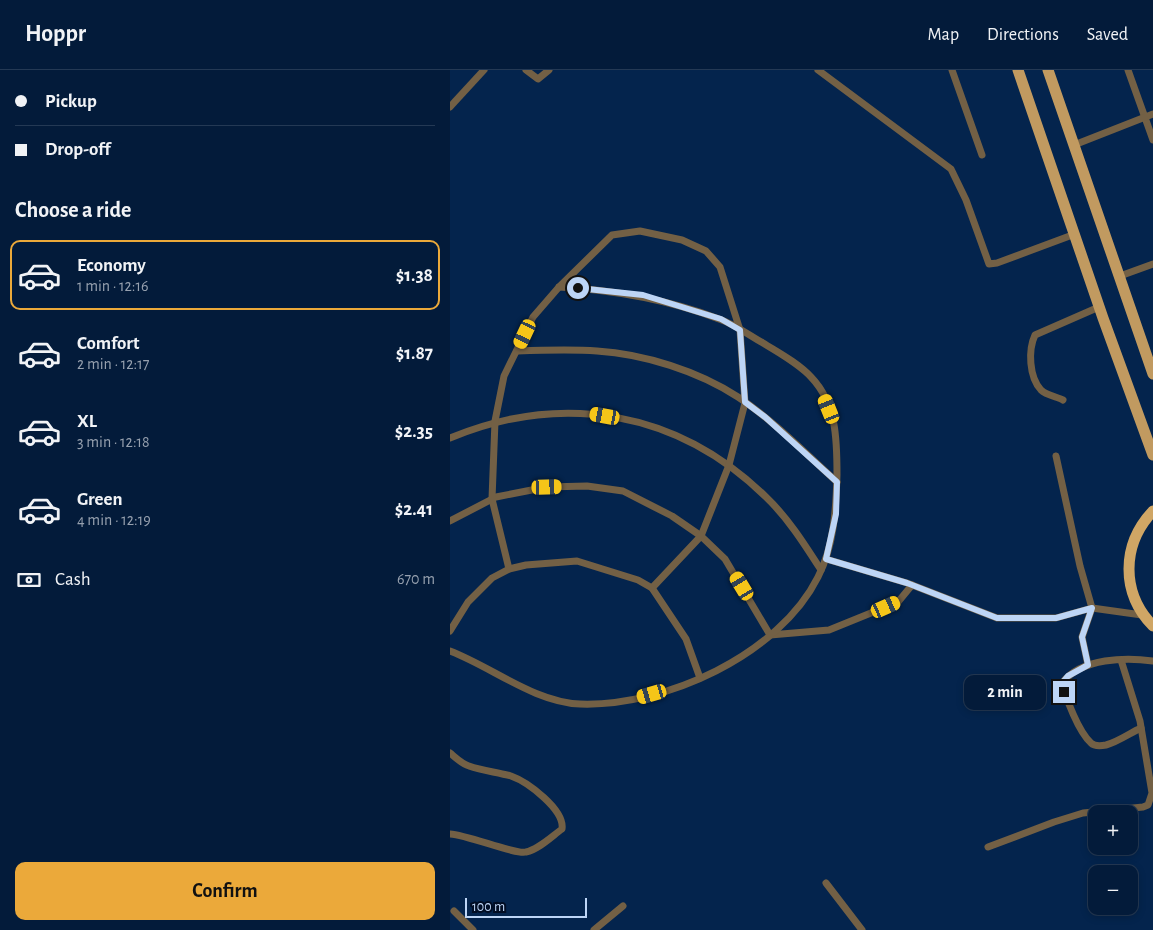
<!DOCTYPE html>
<html lang="en">
<head>
<meta charset="utf-8">
<style>
	:root { --surface:#031b3a; --page:#112845; --text:#f1f3f6; --muted:#97a1af; --line:#243954; --accent:#eba93a }
	body { margin:0; font-family:"Alegreya Sans",sans-serif; background:var(--page); color:var(--text); height:100vh; display:flex; flex-direction:column; font-size:19px; white-space:nowrap }
	* { box-sizing:border-box; margin:0 }
	p { font-size:16px; color:var(--muted) }
	.icon { flex:none; width:28px; height:28px; fill:none; stroke:currentColor; stroke-width:2; stroke-linecap:round; stroke-linejoin:round }
	.map { position:relative; flex:1; overflow:hidden }
	.panel { display:flex; flex-direction:column; background:var(--surface); width:450px }
	.panel>* { flex:none }
	.hud { display:grid; align-content:center; height:110px; padding:0 15px; background:var(--surface) }
	.fabs { position:absolute; left:638px; top:735px; display:grid; gap:10px }
	.fabs a { display:grid; place-items:center; width:50px; height:50px; border-radius:10px; background:var(--surface); box-shadow:0 2px 8px #0003,0 0 0 1px var(--line); font-size:25px }
	.scale { position:absolute; left:15px; bottom:12px; width:122px; box-sizing:border-box; padding-left:5px; border:2px solid #bdd5f6; border-top:0; font-size:14px; line-height:18px; white-space:nowrap; color:#bdd5f6; -webkit-text-stroke:4px #010d24; paint-order:stroke }
	.end { position:absolute; width:22px; height:22px; margin:-11px; border:6px solid #bdd5f6; background:#111; box-shadow:0 0 0 2px #111 }
	.from { border-radius:50% }
	.bubble { position:absolute; height:35px; border-radius:10px; background:var(--surface); box-shadow:0 2px 8px #0003,0 0 0 1px var(--line); font-size:16px; font-weight:600; line-height:35px; text-align:center }
	.car { position:absolute; width:15px; height:30px; margin:-15px -8px; border-radius:6px; box-shadow:0 0 4px 1px #0007; background:linear-gradient(#f5c518 24%,#345 0 40%,#f5c518 0 76%,#345 0 86%,#f5c518 0) }
	.hud b { display:flex; align-items:center; gap:18px; height:48px; font-size:19px }
	.hud b+b { border-top:1px solid var(--line) }
	.hud i { width:12px; height:12px; background:var(--text) }
	ul { padding:0; list-style:none }
	li { display:flex; align-items:center; gap:15px; height:70px; margin:0 10px 8px; padding:0 5px; border:2px solid transparent; border-radius:10px }
	li div { flex:1 }
	li b { display:block; font-size:19px }
	li em { font-style:normal; font-weight:600 }
	li.current { border-color:var(--accent) }
	li>.icon { width:45px; height:45px; stroke-width:1.5 }
	h2 { padding:0 15px; font-size:22px; line-height:60px }
	.pay { display:flex; align-items:center; gap:12px; height:55px; padding:0 15px; font-size:19px }
	.pay p { margin-inline-start:auto }
	.button { display:flex; gap:10px; margin-top:auto; padding:10px 15px }
	.button a { flex:1; height:58px; border-radius:10px; background:var(--accent); color:#111; font-size:20px; font-weight:600; line-height:58px; text-align:center }
	header { display:flex; align-items:center; gap:30px; box-sizing:border-box; height:70px; padding:0 25px; background:var(--surface); border-bottom:1px solid var(--line) }
	header strong { font-size:24px }
	nav { display:flex; gap:28px; margin-inline-start:auto; font-size:18px }
	main { display:flex; flex:1; min-height:0 }
	.map>svg:first-child { display:block }
	.lines { fill:none; stroke-linecap:round; stroke-linejoin:round }
	.minor { stroke:#736045; stroke-width:7 }
	.primary { stroke:#c19a60; stroke-width:11 }
	.trunk { stroke:#d0a665; stroke-width:11 }
	.route { stroke:#bdd5f6; stroke-width:6 }
</style>
</head>
<body>
<header>
<strong>Hoppr</strong>
<nav><a>Map</a><a>Directions</a><a>Saved</a></nav>
</header>
<main>
<section class="panel">
<div class="hud">
<b><i class="from"></i>Pickup</b>
<b><i></i>Drop-off</b>
</div>
<h2>Choose a ride</h2>
<ul>
<li class="current"><svg class="icon" aria-label="car" viewBox="0 0 24 24"><path d="M5 17H2v-5l4-1 3-4h7l3 4 3 1v5h-3M9 17h6M6 11h13"/><circle cx="7" cy="17" r="2"/><circle cx="17" cy="17" r="2"/></svg><div><b>Economy</b><p>1 min · 12:16</p></div><em>$1.38</em></li>
<li><svg class="icon" aria-label="car" viewBox="0 0 24 24"><path d="M5 17H2v-5l4-1 3-4h7l3 4 3 1v5h-3M9 17h6M6 11h13"/><circle cx="7" cy="17" r="2"/><circle cx="17" cy="17" r="2"/></svg><div><b>Comfort</b><p>2 min · 12:17</p></div><em>$1.87</em></li>
<li><svg class="icon" aria-label="car" viewBox="0 0 24 24"><path d="M5 17H2v-5l4-1 3-4h7l3 4 3 1v5h-3M9 17h6M6 11h13"/><circle cx="7" cy="17" r="2"/><circle cx="17" cy="17" r="2"/></svg><div><b>XL</b><p>3 min · 12:18</p></div><em>$2.35</em></li>
<li><svg class="icon" aria-label="car" viewBox="0 0 24 24"><path d="M5 17H2v-5l4-1 3-4h7l3 4 3 1v5h-3M9 17h6M6 11h13"/><circle cx="7" cy="17" r="2"/><circle cx="17" cy="17" r="2"/></svg><div><b>Green</b><p>4 min · 12:19</p></div><em>$2.41</em></li>
</ul>
<div class="pay"><svg class="icon" aria-label="cash" viewBox="0 0 24 24"><path d="M3 7h18v10H3z"/><circle cx="12" cy="12" r="2"/></svg>Cash<p>670 m</p></div>
<div class="button"><a>Confirm</a></div>
</section>
<div class="map">
<svg width="703" height="860" viewBox="0 0 703 860">
	<rect width="100%" height="100%" fill="#04244d"/>
	<g class="lines">
		<g class="minor">
			<path d="M76,0L88,9L99,0"/>
			<path d="M368,0L501,99L516,130L539,194L547,193L625,164"/>
			<path d="M502,0L532,85"/>
			<path d="M678,0L703,70"/>
			<path d="M0,37L34,0"/>
			<path d="M624,75L703,44"/>
			<path d="M670,206L703,194"/>
			<path d="M67,281C94,280 121,279 147,281C194,284 248,301 288,327C324,351 355,383 387,412"/>
			<path d="M613,330C607,327 596,325 591,320C579,307 578,280 585,265L649,237"/>
			<path d="M0,368C113,321 228,341 316,427C338,448 355,475 371,500"/>
			<path d="M606,386L630,496L642,538L632,567L638,595"/>
			<path d="M0,451L46,427L97,417L137,416L173,421L222,446L251,466L275,489L320,565L379,560L448,532L462,515"/>
			<path d="M376,489L457,513L547,548H606L642,538L692,545"/>
			<path d="M59,499L42,429L45,351L54,306L83,247L109,217L162,165L190,161L232,170L256,181L270,197L290,260L295,333L279,395L251,466L202,518"/>
			<path d="M0,561L18,532L42,508L59,499L76,495L127,491L188,510L202,518L236,569L250,608"/>
			<path d="M0,581C42,597 84,632 130,634C215,637 329,585 368,507C384,476 386,440 387,405C387,371 387,334 361,307C348,293 329,283 313,273C299,265 284,254 269,249C217,229 164,220 109,217"/>
			<path d="M691,658C680,663 668,672 656,675C651,676 644,676 641,673C629,662 615,628 613,612C632,588 676,587 703,591"/>
			<path d="M0,683C6,688 12,694 19,696C33,701 47,702 61,706C78,712 115,740 112,759C101,767 89,779 76,782C66,785 18,765 0,764"/>
			<path d="M538,777L604,752L633,743L693,737L698,735L702,723L690,651L671,590"/>
			<path d="M376,813L412,860"/>
			<path d="M4,841L23,860"/>
			<path d="M144,860L173,836"/>
		</g>
		<g class="primary">
			<path d="M568,0L653,248L703,385"/>
			<path d="M598,0L703,304"/>
		</g>
		<path class="trunk" d="M703,441C671,475 671,523 703,556"/>
	</g>
	<g class="lines">
		<path class="route" d="M128,218L193,225L271,249L290,260L295,332L315,347L387,412L386,444L376,489L457,513L547,548H606L642,538L632,567L638,595L618,606L613,612L614,622"/>
	</g>
</svg>
<div class="fabs">
<a>+</a>
<a>−</a>
</div>
<div class="scale">100 m</div>
<i class="end from" style="left:128px;top:218px"></i>
<i class="end" style="left:614px;top:622px"></i>
<div class="bubble" style="left:514px;top:605px;width:82px">2 min</div>
<i class="car" style="left:75px;top:264px;rotate:205deg"></i>
<i class="car" style="left:379px;top:339px;rotate:338deg"></i>
<i class="car" style="left:155px;top:346px;rotate:280deg"></i>
<i class="car" style="left:97px;top:417px;rotate:88deg"></i>
<i class="car" style="left:292px;top:516px;rotate:329deg"></i>
<i class="car" style="left:436px;top:537px;rotate:66deg"></i>
<i class="car" style="left:202px;top:624px;rotate:254deg"></i>
</div>
</main>
</body>
</html>
